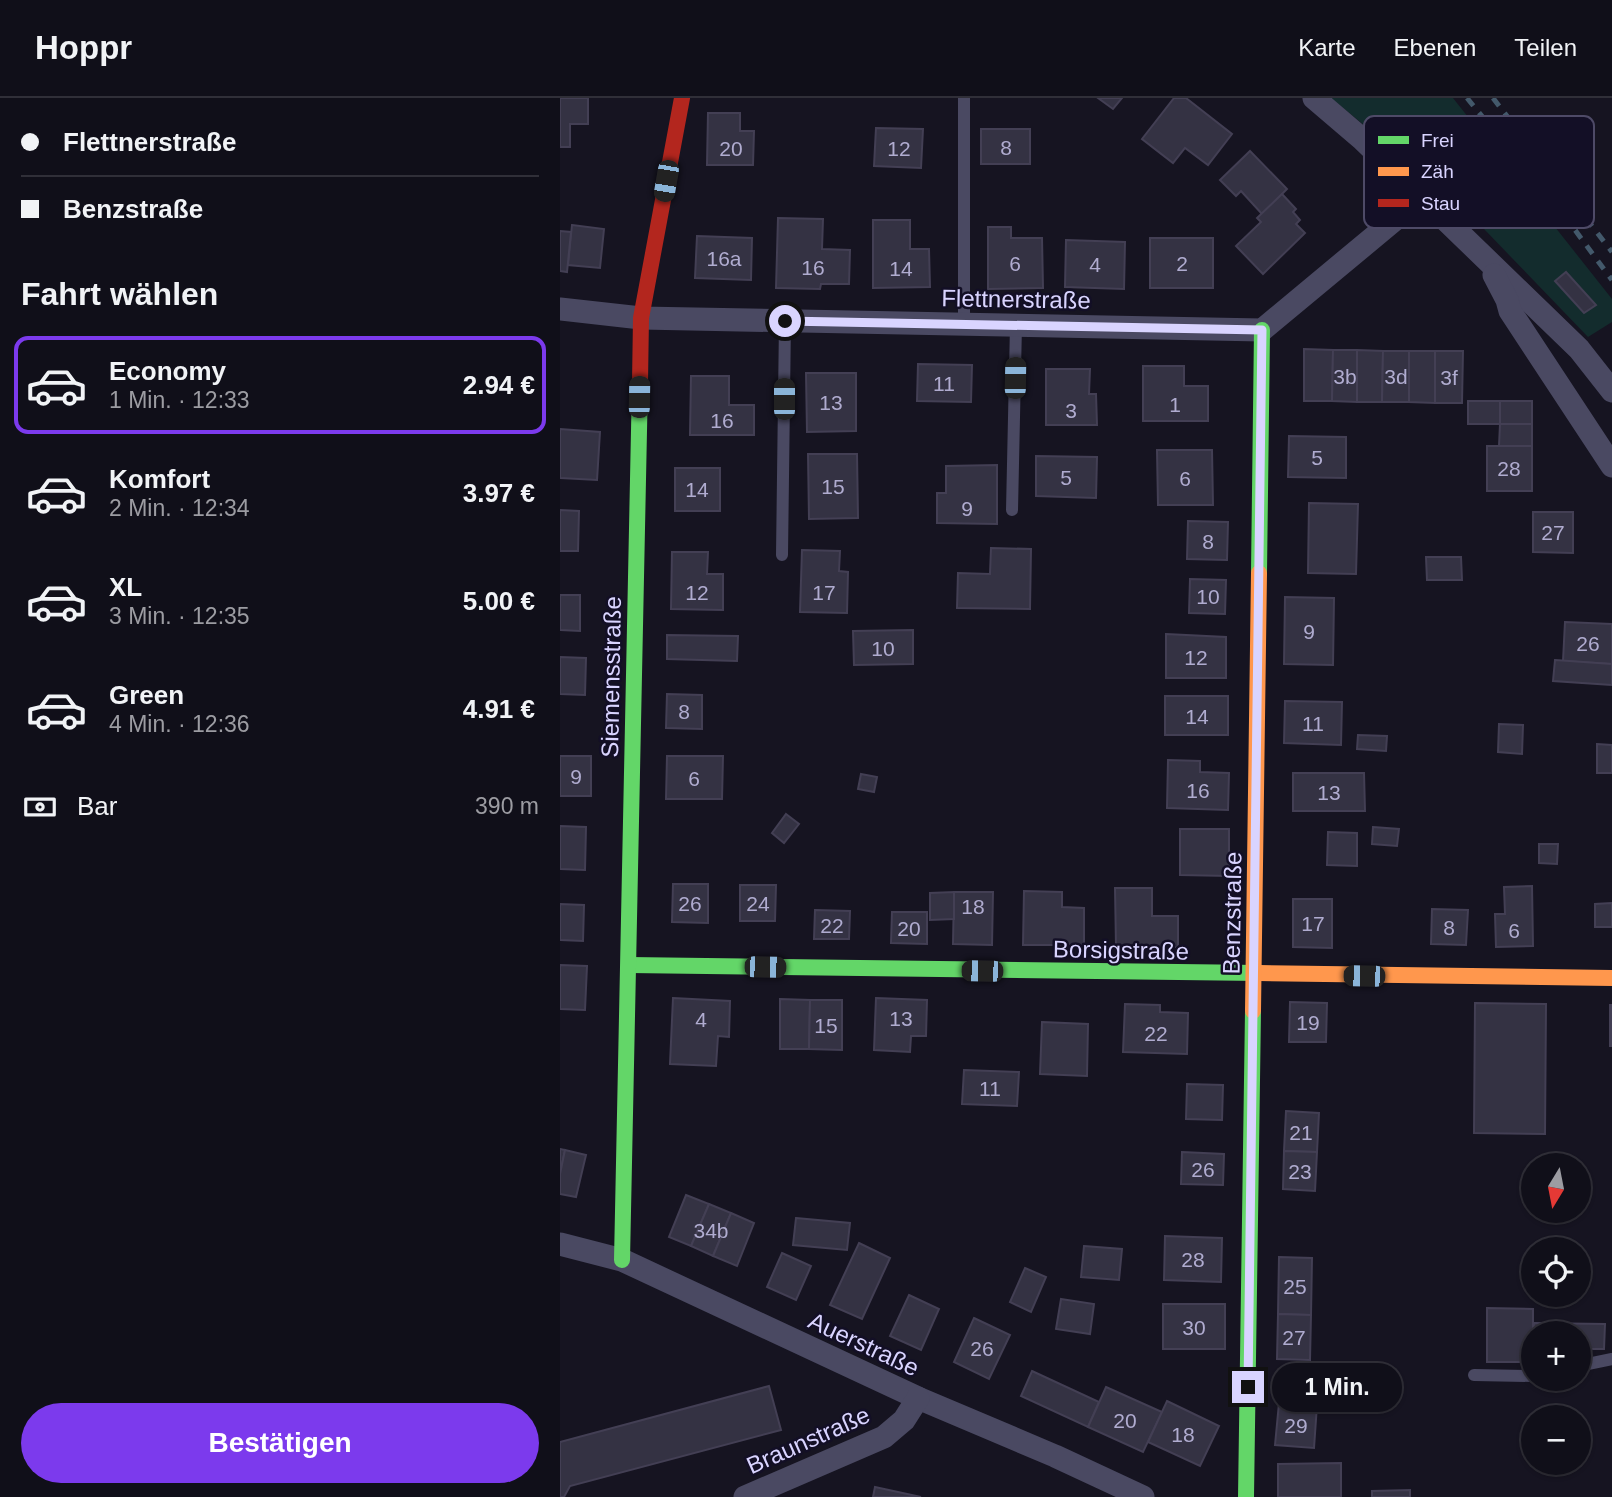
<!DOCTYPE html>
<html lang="de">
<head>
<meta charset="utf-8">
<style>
	:root { --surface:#100f19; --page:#1e1d26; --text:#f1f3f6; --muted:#9c9ca2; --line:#302f38; --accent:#7c3aed }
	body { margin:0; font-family:Helvetica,sans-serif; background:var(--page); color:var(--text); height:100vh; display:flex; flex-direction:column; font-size:26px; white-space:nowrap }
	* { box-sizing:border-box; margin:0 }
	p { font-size:23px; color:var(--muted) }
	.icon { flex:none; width:38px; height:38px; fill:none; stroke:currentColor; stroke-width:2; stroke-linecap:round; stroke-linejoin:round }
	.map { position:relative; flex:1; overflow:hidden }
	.sheet { display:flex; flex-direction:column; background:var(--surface); width:560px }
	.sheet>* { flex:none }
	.guide { display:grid; align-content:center; height:154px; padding:0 21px; background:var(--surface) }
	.needle { width:46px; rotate:190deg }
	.fabs { position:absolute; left:961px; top:1055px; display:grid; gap:14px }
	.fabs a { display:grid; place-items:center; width:70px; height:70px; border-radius:50%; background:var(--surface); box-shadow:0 2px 5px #0004,0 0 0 2px var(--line); font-size:35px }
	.end { position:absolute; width:32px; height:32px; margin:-16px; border:9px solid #d9d4ff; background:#111; box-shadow:0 0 0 4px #111 }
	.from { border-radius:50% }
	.bubble { position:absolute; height:49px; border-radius:24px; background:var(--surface); box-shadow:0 2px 5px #0004,0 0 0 2px var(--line); font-size:23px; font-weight:700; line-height:49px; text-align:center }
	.car { position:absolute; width:21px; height:42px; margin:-21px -10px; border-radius:9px; box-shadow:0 0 5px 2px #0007; background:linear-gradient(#222 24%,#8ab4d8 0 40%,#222 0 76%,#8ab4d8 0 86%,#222 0) }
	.guide b { display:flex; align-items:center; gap:24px; height:66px; font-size:26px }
	.guide b+b { border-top:2px solid var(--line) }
	.guide i { width:18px; height:18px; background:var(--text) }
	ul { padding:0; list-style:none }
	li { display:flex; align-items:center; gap:21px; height:98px; margin:0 14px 10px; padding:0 7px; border:4px solid transparent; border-radius:14px }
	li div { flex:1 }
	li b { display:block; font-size:26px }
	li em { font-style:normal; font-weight:700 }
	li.active { border-color:var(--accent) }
	li>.icon { width:63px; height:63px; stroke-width:1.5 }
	h2 { padding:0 21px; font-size:32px; line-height:84px }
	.pay { display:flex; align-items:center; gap:18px; height:77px; padding:0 21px; font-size:26px }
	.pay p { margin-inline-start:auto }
	.button { display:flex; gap:14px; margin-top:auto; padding:14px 21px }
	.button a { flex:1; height:80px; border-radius:42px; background:var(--accent); color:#fff; font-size:28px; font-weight:700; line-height:80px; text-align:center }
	header { display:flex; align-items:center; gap:42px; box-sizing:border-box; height:98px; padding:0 35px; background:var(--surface); border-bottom:2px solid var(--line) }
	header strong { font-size:33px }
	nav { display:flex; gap:38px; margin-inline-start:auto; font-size:24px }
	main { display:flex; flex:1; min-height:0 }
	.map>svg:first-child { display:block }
	.green { fill:#132c2d }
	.building { fill:#343243; stroke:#433f54; stroke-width:2 }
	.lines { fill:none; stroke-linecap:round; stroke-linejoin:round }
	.lane { stroke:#4a4962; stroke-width:12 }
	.street { stroke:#4a4962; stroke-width:23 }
	.fast { stroke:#63d668; stroke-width:16 }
	.slow { stroke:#ff974d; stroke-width:16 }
	.jam { stroke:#b3261e; stroke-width:16 }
	.rail { stroke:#43596b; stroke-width:5; stroke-dasharray:10 9; stroke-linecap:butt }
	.route { stroke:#d9d4ff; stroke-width:9 }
	.labels { text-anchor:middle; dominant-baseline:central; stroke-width:5; stroke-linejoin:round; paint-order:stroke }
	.number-label { font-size:21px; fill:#b0acd0 }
	.street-label { font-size:24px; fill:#d9d4ff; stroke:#130f26 }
	.key { fill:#130f26; stroke:#4e4a67; stroke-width:2 }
	.key-label { font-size:19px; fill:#d9d4ff }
</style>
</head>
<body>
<header>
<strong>Hoppr</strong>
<nav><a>Karte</a><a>Ebenen</a><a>Teilen</a></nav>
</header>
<main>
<section class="sheet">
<div class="guide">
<b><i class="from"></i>Flettnerstraße</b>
<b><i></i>Benzstraße</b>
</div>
<h2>Fahrt wählen</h2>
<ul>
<li class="active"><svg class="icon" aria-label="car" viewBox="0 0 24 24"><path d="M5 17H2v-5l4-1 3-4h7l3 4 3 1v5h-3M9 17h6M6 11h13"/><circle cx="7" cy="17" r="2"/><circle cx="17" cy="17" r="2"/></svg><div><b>Economy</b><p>1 Min. · 12:33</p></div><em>2.94 €</em></li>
<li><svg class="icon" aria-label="car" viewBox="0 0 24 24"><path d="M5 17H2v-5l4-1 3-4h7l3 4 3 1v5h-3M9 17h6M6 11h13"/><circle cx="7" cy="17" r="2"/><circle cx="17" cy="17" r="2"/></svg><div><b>Komfort</b><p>2 Min. · 12:34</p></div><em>3.97 €</em></li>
<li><svg class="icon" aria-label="car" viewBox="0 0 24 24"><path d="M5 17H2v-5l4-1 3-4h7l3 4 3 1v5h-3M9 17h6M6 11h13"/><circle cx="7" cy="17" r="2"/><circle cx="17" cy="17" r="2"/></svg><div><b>XL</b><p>3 Min. · 12:35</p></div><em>5.00 €</em></li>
<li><svg class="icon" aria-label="car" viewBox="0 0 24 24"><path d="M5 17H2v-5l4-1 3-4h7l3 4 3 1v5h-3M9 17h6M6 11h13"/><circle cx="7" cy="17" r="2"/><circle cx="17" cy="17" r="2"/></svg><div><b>Green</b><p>4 Min. · 12:36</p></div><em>4.91 €</em></li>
</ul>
<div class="pay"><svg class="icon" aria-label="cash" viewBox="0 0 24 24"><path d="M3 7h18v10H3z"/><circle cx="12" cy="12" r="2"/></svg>Bar<p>390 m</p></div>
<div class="button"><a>Bestätigen</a></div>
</section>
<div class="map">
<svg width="1052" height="1399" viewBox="0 0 1052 1399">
	<rect width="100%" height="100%" fill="#161421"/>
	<path class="green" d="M771,0H893L1052,201V224L1028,239L899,105Z"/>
	<g class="building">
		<path d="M0,0H28V26H10V49H0Z"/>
		<path d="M538,0H562L553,11Z"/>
		<path d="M614,0H626L672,36L648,67L625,50L613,65L582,41Z"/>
		<path d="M148,15H180V33H194L193,67H147Z"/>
		<path d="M316,30L363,31L361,70L314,68Z"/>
		<rect x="421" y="31" width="49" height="35"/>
		<path d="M690,53L727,91L702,116L681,93L676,98L660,82Z"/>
		<path d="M722,96L736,111L733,114L740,122L736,126L745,135L703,176L676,148L701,124L697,120Z"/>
		<path d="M218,120L263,121L262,151L290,152L289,186H261L260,191L216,190Z"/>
		<path d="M313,122H350V151H369L370,189L313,190Z"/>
		<path d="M12,127L44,131L40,170L8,167Z"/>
		<path d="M428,129H451V140H482L483,190L428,191Z"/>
		<path d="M0,133L11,134L7,174L0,173Z"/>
		<path d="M137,138L192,140L191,182L135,180Z"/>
		<rect x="590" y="140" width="63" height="50"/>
		<path d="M506,142L565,144L564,191L505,189Z"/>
		<path d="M1006,174L1036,207L1024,215L995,183Z"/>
		<path d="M744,251L773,252L772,303H744Z"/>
		<path d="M773,252H797V304L772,303Z"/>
		<path d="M797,252L823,253L822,304H797Z"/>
		<path d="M823,253H849V304H822Z"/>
		<path d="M849,253H875V305L849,304Z"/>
		<path d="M875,253H903L902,305H875Z"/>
		<path d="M358,266L412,267L411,304L357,303Z"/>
		<path d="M583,268H624V288H648V323H583Z"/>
		<path d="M486,271H530L529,296H536L537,327H486Z"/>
		<path d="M246,275H296V333L247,334Z"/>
		<path d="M131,278H169V307H194V337H130Z"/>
		<rect x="908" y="303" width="32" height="23"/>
		<rect x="940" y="303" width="32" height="23"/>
		<path d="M940,326H972V348H939Z"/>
		<path d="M0,331L40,334L37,382L0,380Z"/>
		<path d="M729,338L786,339V380L728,379Z"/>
		<rect x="927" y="348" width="45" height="45"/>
		<path d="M597,352H652L653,407H598Z"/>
		<path d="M248,356H297L298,420L249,421Z"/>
		<path d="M476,358L537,359L536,400L476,398Z"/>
		<path d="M437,367V426L377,425V395H386V368Z"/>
		<rect x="115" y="370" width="45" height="43"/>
		<path d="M749,405L798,406L796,476L748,475Z"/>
		<path d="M0,412L19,413L18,453H0Z"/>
		<path d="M973,414H1013V455L973,454Z"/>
		<path d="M628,423L668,424L667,462L627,461Z"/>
		<path d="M431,450L471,451L470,511L397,510L398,475L430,476Z"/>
		<path d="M242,452L280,453L279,473L288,474L287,515L240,514Z"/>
		<path d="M112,454H148L147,476H163V512L111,511Z"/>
		<path d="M866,459H901L902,482H867Z"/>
		<path d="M630,481L666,482L665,516L629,515Z"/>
		<path d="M0,497H20V533L0,532Z"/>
		<path d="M725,499L774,500L773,567L724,566Z"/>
		<path d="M1005,524L1052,526V566L1003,563Z"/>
		<path d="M353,532V566L294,567L293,533Z"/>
		<path d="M606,536L666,539V580H606Z"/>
		<path d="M107,537L178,538L177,563L107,561Z"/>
		<path d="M0,559L26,560L25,597L0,596Z"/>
		<path d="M995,562L1052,566V587L993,583Z"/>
		<path d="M107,596L142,597V631L106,630Z"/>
		<rect x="605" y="598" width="63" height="39"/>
		<path d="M725,603L782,604L781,647L724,645Z"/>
		<path d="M939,626L963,627L962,656L938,654Z"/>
		<path d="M798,637L827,638L826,653L797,651Z"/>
		<path d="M1037,646L1052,647V675H1037Z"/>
		<rect x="0" y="658" width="31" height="40"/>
		<path d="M107,658H163L162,701H106Z"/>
		<path d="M608,662L640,663V674L669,675L668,712L607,710Z"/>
		<path d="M733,675H804L805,713H733Z"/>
		<path d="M301,676L317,679L314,694L298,691Z"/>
		<path d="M226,716L239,726L224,745L212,735Z"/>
		<path d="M0,728L26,729L25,772L0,771Z"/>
		<path d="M813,729L839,731L837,748L812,746Z"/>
		<path d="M620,731H669V778L620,777Z"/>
		<path d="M768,734L797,735V768L767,767Z"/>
		<path d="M979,746H998L997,766L979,765Z"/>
		<path d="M113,786H148V825L112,824Z"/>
		<path d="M180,787H216L215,823H180Z"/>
		<path d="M972,788L973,848L936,849L935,816H945L944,789Z"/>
		<path d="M555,790H592V818H618V849H556Z"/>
		<path d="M464,793L502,794V809L524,810V847H463Z"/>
		<path d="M394,794H433L432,847L393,846Z"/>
		<path d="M394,794V821L370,822V795Z"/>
		<path d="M733,801H772V850L733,849Z"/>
		<path d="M1052,805V829H1035V806Z"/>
		<path d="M0,806L24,807L23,843L0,842Z"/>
		<path d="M872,811L908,812L906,847L871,846Z"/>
		<path d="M255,812L290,813L289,841H254Z"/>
		<path d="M332,814H367V846L331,845Z"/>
		<path d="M0,867L27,868L25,912L0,911Z"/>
		<path d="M113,900L170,903L169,939L158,938L156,968L110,966Z"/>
		<path d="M316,900L367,902L366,938H351L350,954L314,952Z"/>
		<path d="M220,901L250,902L249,951H220Z"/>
		<path d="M250,902H282V952L249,951Z"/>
		<path d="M730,904L767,905L766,944H729Z"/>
		<path d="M915,905L986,906L985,1036L914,1035Z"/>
		<path d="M565,906L600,907V914L628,915L627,956L563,954Z"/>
		<rect x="1050" y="907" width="2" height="41"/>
		<path d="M482,924L528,926L527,978L480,976Z"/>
		<path d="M404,972L459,974L457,1008L402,1006Z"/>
		<path d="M627,986L663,987L662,1022L626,1021Z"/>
		<path d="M726,1013L759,1015L757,1054L724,1053Z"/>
		<path d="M0,1051L5,1052L0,1076Z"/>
		<path d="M5,1052L26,1057L16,1099L0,1096V1076Z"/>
		<path d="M724,1053L757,1054L755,1093L723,1091Z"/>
		<path d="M622,1054L664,1056L663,1087L621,1086Z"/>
		<path d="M126,1097L149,1106L131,1148L109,1139Z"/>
		<path d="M149,1106L171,1115L153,1158L131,1148Z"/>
		<path d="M171,1115L194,1125L177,1168L153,1158Z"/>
		<path d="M236,1120L290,1125L287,1152L233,1147Z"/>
		<path d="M605,1138L662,1140L661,1184L604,1182Z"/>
		<path d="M299,1145L330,1160L302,1221L270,1207Z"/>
		<path d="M524,1148L562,1151L559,1182L521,1179Z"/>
		<path d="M222,1155L251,1168L236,1202L207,1189Z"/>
		<path d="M719,1159L752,1160L751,1217L718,1216Z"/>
		<path d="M465,1170L486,1179L471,1214L450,1204Z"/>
		<path d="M349,1197L379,1211L361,1252L330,1238Z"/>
		<path d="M501,1201L534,1206L530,1236L496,1231Z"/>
		<rect x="603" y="1206" width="62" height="45"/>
		<path d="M927,1210L973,1211V1264H927Z"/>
		<path d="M718,1216L751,1217L750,1262L717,1261Z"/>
		<path d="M414,1220L450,1237L429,1281L394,1264Z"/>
		<path d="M974,1225L1045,1226L1044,1251H1018V1236H973Z"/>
		<path d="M472,1273L539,1304L528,1329L461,1298Z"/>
		<path d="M209,1288L221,1332L10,1388L4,1399H0V1344Z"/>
		<path d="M546,1289L602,1314L583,1354L528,1329Z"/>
		<path d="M607,1303L659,1328L640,1368L588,1344Z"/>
		<path d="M719,1305L757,1307L754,1350L715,1347Z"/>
		<path d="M781,1365V1399H718V1366Z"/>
		<path d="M315,1389L361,1399H313Z"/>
		<path d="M850,1392V1399H812V1393Z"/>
	</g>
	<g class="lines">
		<g class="lane">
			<path d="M404,1V226"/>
			<path d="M452,412L456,227"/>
			<path d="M222,457L225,223"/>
			<path d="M1018,1268L1052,1261"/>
			<path d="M914,1277L973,1278"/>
		</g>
		<g class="street">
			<path d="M754,0L802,41L1019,251L1052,293"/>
			<path d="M934,177L947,202L950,213L1052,368"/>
			<path d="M0,211L81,220L702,232L862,99"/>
			<path d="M0,1146L62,1162L358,1300L495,1358L583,1399"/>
			<path d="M185,1399L324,1339L344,1322L358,1300"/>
		</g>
		<g class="fast">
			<path d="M699,475L702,232"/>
			<path d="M69,867L699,875"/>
			<path d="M62,1162L80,284"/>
			<path d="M686,1399L693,913"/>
		</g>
		<g class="slow">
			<path d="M699,875L1052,880"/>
			<path d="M693,913L699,475"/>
		</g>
		<path class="jam" d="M80,284L81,220L122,0"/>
		<g class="rail">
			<path d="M907,0L1015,132L1052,182"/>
			<path d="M933,0L1052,154"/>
		</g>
	</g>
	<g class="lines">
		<path class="route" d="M225,223L702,232L688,1289"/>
	</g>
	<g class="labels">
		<g class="number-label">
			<text x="446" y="49">8</text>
			<text x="171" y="50">20</text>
			<text x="339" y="50">12</text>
			<text x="164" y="160">16a</text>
			<text x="455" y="165">6</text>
			<text x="622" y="165">2</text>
			<text x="535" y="166">4</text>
			<text x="253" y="169">16</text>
			<text x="341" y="170">14</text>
			<text x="785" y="278">3b</text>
			<text x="836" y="278">3d</text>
			<text x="889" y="279">3f</text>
			<text x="384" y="285">11</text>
			<text x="271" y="304">13</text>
			<text x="615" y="306">1</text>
			<text x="511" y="312">3</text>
			<text x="162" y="322">16</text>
			<text x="757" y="359">5</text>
			<text x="949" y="370">28</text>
			<text x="506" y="379">5</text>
			<text x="625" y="380">6</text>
			<text x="273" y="388">15</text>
			<text x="137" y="391">14</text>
			<text x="407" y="410">9</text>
			<text x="993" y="434">27</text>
			<text x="648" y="443">8</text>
			<text x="137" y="494">12</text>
			<text x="264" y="494">17</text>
			<text x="648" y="498">10</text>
			<text x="749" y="533">9</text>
			<text x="1028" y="545">26</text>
			<text x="323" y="550">10</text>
			<text x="636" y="559">12</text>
			<text x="124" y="613">8</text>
			<text x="637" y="618">14</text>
			<text x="753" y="625">11</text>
			<text x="16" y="678">9</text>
			<text x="134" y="680">6</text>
			<text x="638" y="692">16</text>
			<text x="769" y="694">13</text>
			<text x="130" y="805">26</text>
			<text x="198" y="805">24</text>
			<text x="413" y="808">18</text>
			<text x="753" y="825">17</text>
			<text x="272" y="827">22</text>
			<text x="889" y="829">8</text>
			<text x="349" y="830">20</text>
			<text x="954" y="832">6</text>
			<text x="341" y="920">13</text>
			<text x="141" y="921">4</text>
			<text x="748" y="924">19</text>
			<text x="266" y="927">15</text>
			<text x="596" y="935">22</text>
			<text x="430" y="990">11</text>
			<text x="741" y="1034">21</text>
			<text x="643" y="1071">26</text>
			<text x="740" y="1073">23</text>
			<text x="151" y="1132">34b</text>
			<text x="633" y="1161">28</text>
			<text x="735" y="1188">25</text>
			<text x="634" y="1229">30</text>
			<text x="734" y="1239">27</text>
			<text x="422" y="1250">26</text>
			<text x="565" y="1322">20</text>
			<text x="736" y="1327">29</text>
			<text x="623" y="1336">18</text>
		</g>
		<g class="street-label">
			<text transform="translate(456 201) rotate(1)">Flettnerstraße</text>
			<text transform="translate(51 579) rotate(-89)">Siemensstraße</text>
			<text transform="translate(672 815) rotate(-89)">Benzstraße</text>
			<text transform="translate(561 852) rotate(1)">Borsigstraße</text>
			<text transform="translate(304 1246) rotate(25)">Auerstraße</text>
			<text transform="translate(248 1342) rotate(-24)">Braunstraße</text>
		</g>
	</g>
	<rect x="804" y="18" width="230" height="112" rx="10" class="key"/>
	<rect x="818" y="38" width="31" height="8" fill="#63d668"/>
	<rect x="818" y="69" width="31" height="9" fill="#ff974d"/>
	<rect x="818" y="101" width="31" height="8" fill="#b3261e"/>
	<g class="key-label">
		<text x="861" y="49">Frei</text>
		<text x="861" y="80">Zäh</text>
		<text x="861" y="112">Stau</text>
	</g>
</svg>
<div class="fabs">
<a><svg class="needle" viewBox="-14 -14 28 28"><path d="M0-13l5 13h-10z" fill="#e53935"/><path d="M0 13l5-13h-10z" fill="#9c9ca2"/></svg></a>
<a><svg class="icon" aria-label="locate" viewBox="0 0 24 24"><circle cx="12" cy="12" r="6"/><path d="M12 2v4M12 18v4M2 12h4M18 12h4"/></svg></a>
<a>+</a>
<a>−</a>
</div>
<i class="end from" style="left:225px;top:223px"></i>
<i class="end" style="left:688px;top:1289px"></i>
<div class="bubble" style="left:712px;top:1265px;width:130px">1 Min.</div>
<i class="car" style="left:106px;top:83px;rotate:190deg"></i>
<i class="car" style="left:455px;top:280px;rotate:1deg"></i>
<i class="car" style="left:79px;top:299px;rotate:1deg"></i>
<i class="car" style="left:224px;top:301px;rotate:0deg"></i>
<i class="car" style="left:205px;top:869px;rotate:91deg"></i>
<i class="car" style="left:422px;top:873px;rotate:271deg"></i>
<i class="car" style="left:804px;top:878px;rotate:271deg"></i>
</div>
</main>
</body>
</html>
